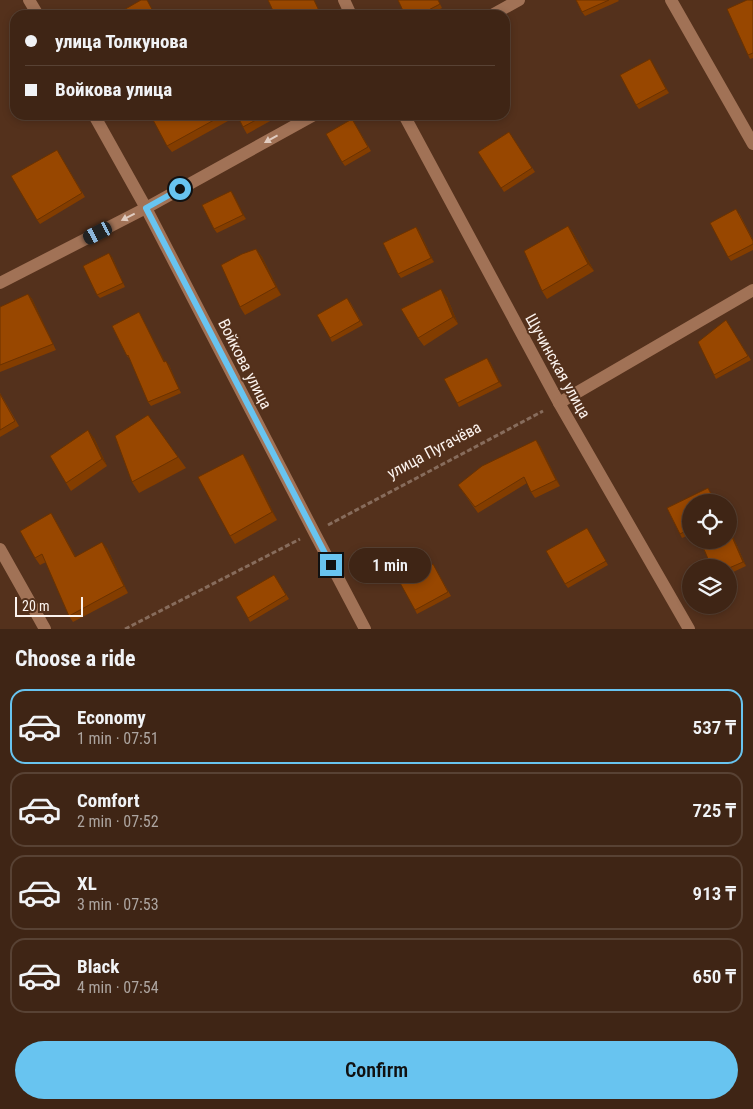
<!DOCTYPE html>
<html lang="en">
<head>
<meta charset="utf-8">
<style>
	:root { --surface:#3f2515; --page:#4a3122; --text:#f1f3f6; --muted:#ada5a0; --line:#584234; --accent:#68c4f0 }
	body { margin:0; font-family:"Roboto Condensed",sans-serif; background:var(--page); color:var(--text); height:100vh; display:flex; flex-direction:column; font-size:19px; white-space:nowrap }
	* { box-sizing:border-box; margin:0 }
	p { font-size:16px; color:var(--muted) }
	.icon { flex:none; width:28px; height:28px; fill:none; stroke:currentColor; stroke-width:2; stroke-linecap:round; stroke-linejoin:round }
	.map { position:relative; height:629px; overflow:hidden }
	.panel { display:flex; flex-direction:column; background:var(--surface); flex:1 }
	.panel>* { flex:none }
	.banner { position:absolute; left:10px; top:10px; width:500px; height:110px; border-radius:15px; box-shadow:0 2px 8px #0003,0 0 0 1px var(--line); display:grid; align-content:center; height:110px; padding:0 15px; background:var(--surface) }
	.fabs { position:absolute; left:682px; top:494px; display:grid; gap:10px }
	.fabs a { display:grid; place-items:center; width:55px; height:55px; border-radius:50%; background:var(--surface); box-shadow:0 2px 8px #0003,0 0 0 1px var(--line); font-size:25px }
	.scale { position:absolute; left:15px; bottom:12px; width:68px; box-sizing:border-box; padding-left:5px; border:2px solid #fcf3ee; border-top:0; font-size:14px; line-height:18px; white-space:nowrap; color:#fcf3ee; -webkit-text-stroke:4px #54311c; paint-order:stroke }
	.end { position:absolute; width:22px; height:22px; margin:-11px; border:6px solid #68c4f0; background:#111; box-shadow:0 0 0 2px #111 }
	.from { border-radius:50% }
	.bubble { position:absolute; height:35px; border-radius:18px; background:var(--surface); box-shadow:0 2px 8px #0003,0 0 0 1px var(--line); font-size:16px; font-weight:600; line-height:35px; text-align:center }
	.car { position:absolute; width:15px; height:30px; margin:-15px -8px; border-radius:6px; box-shadow:0 0 4px 1px #0007; background:linear-gradient(#222 24%,#8ab4d8 0 40%,#222 0 76%,#8ab4d8 0 86%,#222 0) }
	.banner b { display:flex; align-items:center; gap:18px; height:48px; font-size:19px }
	.banner b+b { border-top:1px solid var(--line) }
	.banner i { width:12px; height:12px; background:var(--text) }
	ul { padding:0; list-style:none }
	li { display:flex; align-items:center; gap:15px; height:75px; margin:0 10px 8px; padding:0 5px; border:2px solid var(--line); border-radius:15px }
	li div { flex:1 }
	li b { display:block; font-size:19px }
	li em { font-style:normal; font-weight:600 }
	li.on { border-color:var(--accent) }
	li>.icon { width:45px; height:45px; stroke-width:1.5 }
	h2 { padding:0 15px; font-size:22px; line-height:60px }
	.action { display:flex; gap:10px; margin-top:auto; padding:10px 15px }
	.action a { flex:1; height:58px; border-radius:30px; background:var(--accent); color:#111; font-size:20px; font-weight:600; line-height:58px; text-align:center }
	.map>svg:first-child { display:block }
	.lines { fill:none; stroke-linecap:round; stroke-linejoin:round }
	.path { stroke:#876c5c; stroke-width:3; stroke-dasharray:5 2.5; stroke-linecap:butt }
	.minor { stroke:#a17256; stroke-width:12 }
	.wall { fill:#833d00 }
	.shaded-wall { fill:#6a3200 }
	.building { fill:#984700; stroke:#6a3200 }
	.oneway { fill:#e1ccc0 }
	.route { stroke:#68c4f0; stroke-width:6 }
	.labels { text-anchor:middle; dominant-baseline:central; stroke-width:4; stroke-linejoin:round; paint-order:stroke }
	.street-label { font-size:16px; fill:#fcf3ee; stroke:#54311c }
</style>
</head>
<body>
<div class="map">
<svg width="753" height="629" viewBox="0 0 753 629">
	<rect width="100%" height="100%" fill="#54311c"/>
	<g class="lines">
		<g class="path">
			<path d="M328,525L543,411"/>
			<path d="M125,629L300,539"/>
		</g>
		<g class="minor">
			<path d="M29,0L38,15"/>
			<path d="M344,0L351,15"/>
			<path d="M671,0L753,144"/>
			<path d="M492,15L519,0"/>
			<path d="M94,115L146,208L314,532L365,629"/>
			<path d="M404,115L559,403L689,629"/>
			<path d="M0,283L146,208L314,115"/>
			<path d="M559,403L753,290"/>
			<path d="M0,549L45,629"/>
		</g>
	</g>
	<g class="wall">
		<path d="M398,0H438L442,8L429,15H405Z"/>
		<path d="M576,0H618L619,1L585,16L582,12Z"/>
		<path d="M753,0V58L750,59L748,55Z"/>
		<path d="M650,59L669,93L639,109L636,105Z"/>
		<path d="M157,115H281L247,134L243,127L237,116L172,152L167,146Z"/>
		<path d="M352,119L371,151L345,166L342,162Z"/>
		<path d="M509,132L535,172L504,192L478,152Z"/>
		<path d="M57,150L85,197L40,224L37,220Z"/>
		<path d="M231,191L246,219L217,233L214,229Z"/>
		<path d="M739,213L753,240V250L731,261L728,257Z"/>
		<path d="M568,226L573,233L594,271L547,299L542,291Z"/>
		<path d="M416,227L419,231L434,262L401,278L398,274Z"/>
		<path d="M256,249L262,257L281,295L245,315L240,307Z"/>
		<path d="M112,257L125,287L100,298L97,295Z"/>
		<path d="M28,294L32,299L56,350L0,372V307Z"/>
		<path d="M447,297L458,324L424,346L418,338Z"/>
		<path d="M350,302L363,325L332,342L330,338Z"/>
		<path d="M139,312L165,362L169,365L181,393L151,406L148,402L130,359L127,356Z"/>
		<path d="M726,320L751,360L716,379L714,375Z"/>
		<path d="M490,362L502,386L459,407L457,403Z"/>
		<path d="M0,393L19,426L0,437Z"/>
		<path d="M148,415L186,468L139,493L132,482Z"/>
		<path d="M94,438L107,466L71,491L66,483Z"/>
		<path d="M536,440L540,446L560,486L535,498L531,492L527,483L478,513L458,485Z"/>
		<path d="M243,454L248,462L277,520L235,544L230,536Z"/>
		<path d="M708,488L716,502H691V534L682,538L667,508Z"/>
		<path d="M51,513L55,520L76,557L107,548L128,593L73,622L69,616L46,562L40,565L35,558Z"/>
		<path d="M729,528L746,566L729,574Z"/>
		<path d="M589,532L608,565L568,588L565,584Z"/>
		<path d="M435,568L451,596L417,614L415,610Z"/>
		<path d="M274,575L289,599L250,622L248,618Z"/>
	</g>
	<g class="shaded-wall">
		<path d="M650,59L653,63L669,93L666,89Z"/>
		<path d="M231,191L234,195L246,219L243,215Z"/>
		<path d="M568,226L573,233L594,271L588,264Z"/>
		<path d="M416,227L419,231L434,262L431,258Z"/>
		<path d="M256,249L262,257L281,295L276,287Z"/>
		<path d="M109,253L112,257L125,287L123,283Z"/>
		<path d="M441,289L447,297L458,324L453,317Z"/>
		<path d="M28,294L32,299L56,350Z"/>
		<path d="M139,312L141,316L167,366L164,362Z"/>
		<path d="M487,358L490,362L502,386L499,382Z"/>
		<path d="M166,361L169,365L181,393L179,389Z"/>
		<path d="M88,430L94,438L107,466L102,459Z"/>
		<path d="M536,440L540,446L560,486L556,480Z"/>
		<path d="M243,454L248,462L277,520L272,512Z"/>
		<path d="M51,513L55,520L80,564L75,557Z"/>
		<path d="M729,528L746,566L743,562L729,530Z"/>
		<path d="M102,542L107,548L128,593L124,586Z"/>
	</g>
	<g class="building">
		<path d="M141,0H147L155,15H115Z"/>
		<path d="M268,0H314L321,15H275Z"/>
		<path d="M398,0H438L440,4L419,15H405Z"/>
		<path d="M576,0H609L582,12Z"/>
		<path d="M747,0H753V53L748,55L727,9Z"/>
		<path d="M650,59L666,89L636,105L620,75Z"/>
		<path d="M157,115H223L167,146L152,118Z"/>
		<path d="M237,115H265L243,127Z"/>
		<path d="M352,119L368,147L342,162L326,134Z"/>
		<path d="M509,132L532,168L501,188L478,152Z"/>
		<path d="M57,150L82,193L37,220L11,176Z"/>
		<path d="M231,191L243,215L214,229L202,205Z"/>
		<path d="M736,209L753,241V244L728,257L710,223Z"/>
		<path d="M568,226L588,264L542,291L524,251Z"/>
		<path d="M416,227L431,258L398,274L383,243Z"/>
		<path d="M256,249L276,287L240,307L221,265L242,254Z"/>
		<path d="M109,253L123,283L97,295L83,266Z"/>
		<path d="M441,289L453,317L418,338L401,309Z"/>
		<path d="M28,294L53,344L0,365V307Z"/>
		<path d="M347,298L360,321L330,338L317,315Z"/>
		<path d="M139,312L164,362L166,361L179,389L148,402L128,355L127,356L112,326Z"/>
		<path d="M726,320L748,356L714,375L698,342Z"/>
		<path d="M487,358L499,382L457,403L444,379Z"/>
		<path d="M0,394L15,421L0,430Z"/>
		<path d="M148,415L178,457L132,482L115,436Z"/>
		<path d="M88,430L102,459L66,483L50,456Z"/>
		<path d="M536,440L556,480L531,492L524,477L475,507L458,485L482,466Z"/>
		<path d="M243,454L272,512L230,536L198,477Z"/>
		<path d="M708,488L715,502H691V528L680,534L667,508Z"/>
		<path d="M51,513L75,557L102,542L124,586L69,616L42,554L35,558L20,531Z"/>
		<path d="M587,528L606,561L565,584L546,551Z"/>
		<path d="M729,530L743,562L729,568H712L700,540H729Z"/>
		<path d="M433,564L448,592L415,610L399,581Z"/>
		<path d="M274,575L286,595L248,618L236,597Z"/>
	</g>
	<defs><path id="oneway-solid" d="M-6-.8H1V-3.2L6.5 0L1 3.2V.8H-6Z" transform="scale(1.25)"/></defs>
	<g class="oneway">
		<use href="#oneway-solid" transform="translate(271 139) rotate(151)"/>
		<use href="#oneway-solid" transform="translate(128 217) rotate(153)"/>
	</g>
	<g class="lines">
		<path class="route" d="M180,189L146,208L331,565"/>
	</g>
	<g class="labels">
		<g class="street-label">
			<text transform="translate(245 364) rotate(63)">Войкова улица</text>
			<text transform="translate(558 366) rotate(61)">Щучинская улица</text>
			<text transform="translate(434 450) rotate(-28)">улица Пугачёва</text>
		</g>
	</g>
</svg>
<div class="fabs">
<a><svg class="icon" aria-label="locate" viewBox="0 0 24 24"><circle cx="12" cy="12" r="6"/><path d="M12 2v4M12 18v4M2 12h4M18 12h4"/></svg></a>
<a><svg class="icon" aria-label="layers" viewBox="0 0 24 24"><path d="M12 4l9 5-9 5-9-5zM3 14l9 5 9-5"/></svg></a>
</div>
<div class="scale">20 m</div>
<i class="end from" style="left:180px;top:189px"></i>
<i class="end" style="left:331px;top:565px"></i>
<div class="bubble" style="left:349px;top:548px;width:82px">1 min</div>
<i class="car" style="left:98px;top:233px;rotate:243deg"></i>
<div class="banner">
<b><i class="from"></i>улица Толкунова</b>
<b><i></i>Войкова улица</b>
</div>
</div>
<section class="panel">
<h2>Choose a ride</h2>
<ul>
<li class="on"><svg class="icon" aria-label="car" viewBox="0 0 24 24"><path d="M5 17H2v-5l4-1 3-4h7l3 4 3 1v5h-3M9 17h6M6 11h13"/><circle cx="7" cy="17" r="2"/><circle cx="17" cy="17" r="2"/></svg><div><b>Economy</b><p>1 min · 07:51</p></div><em>537 ₸</em></li>
<li><svg class="icon" aria-label="car" viewBox="0 0 24 24"><path d="M5 17H2v-5l4-1 3-4h7l3 4 3 1v5h-3M9 17h6M6 11h13"/><circle cx="7" cy="17" r="2"/><circle cx="17" cy="17" r="2"/></svg><div><b>Comfort</b><p>2 min · 07:52</p></div><em>725 ₸</em></li>
<li><svg class="icon" aria-label="car" viewBox="0 0 24 24"><path d="M5 17H2v-5l4-1 3-4h7l3 4 3 1v5h-3M9 17h6M6 11h13"/><circle cx="7" cy="17" r="2"/><circle cx="17" cy="17" r="2"/></svg><div><b>XL</b><p>3 min · 07:53</p></div><em>913 ₸</em></li>
<li><svg class="icon" aria-label="car" viewBox="0 0 24 24"><path d="M5 17H2v-5l4-1 3-4h7l3 4 3 1v5h-3M9 17h6M6 11h13"/><circle cx="7" cy="17" r="2"/><circle cx="17" cy="17" r="2"/></svg><div><b>Black</b><p>4 min · 07:54</p></div><em>650 ₸</em></li>
</ul>
<div class="action"><a>Confirm</a></div>
</section>
</body>
</html>
